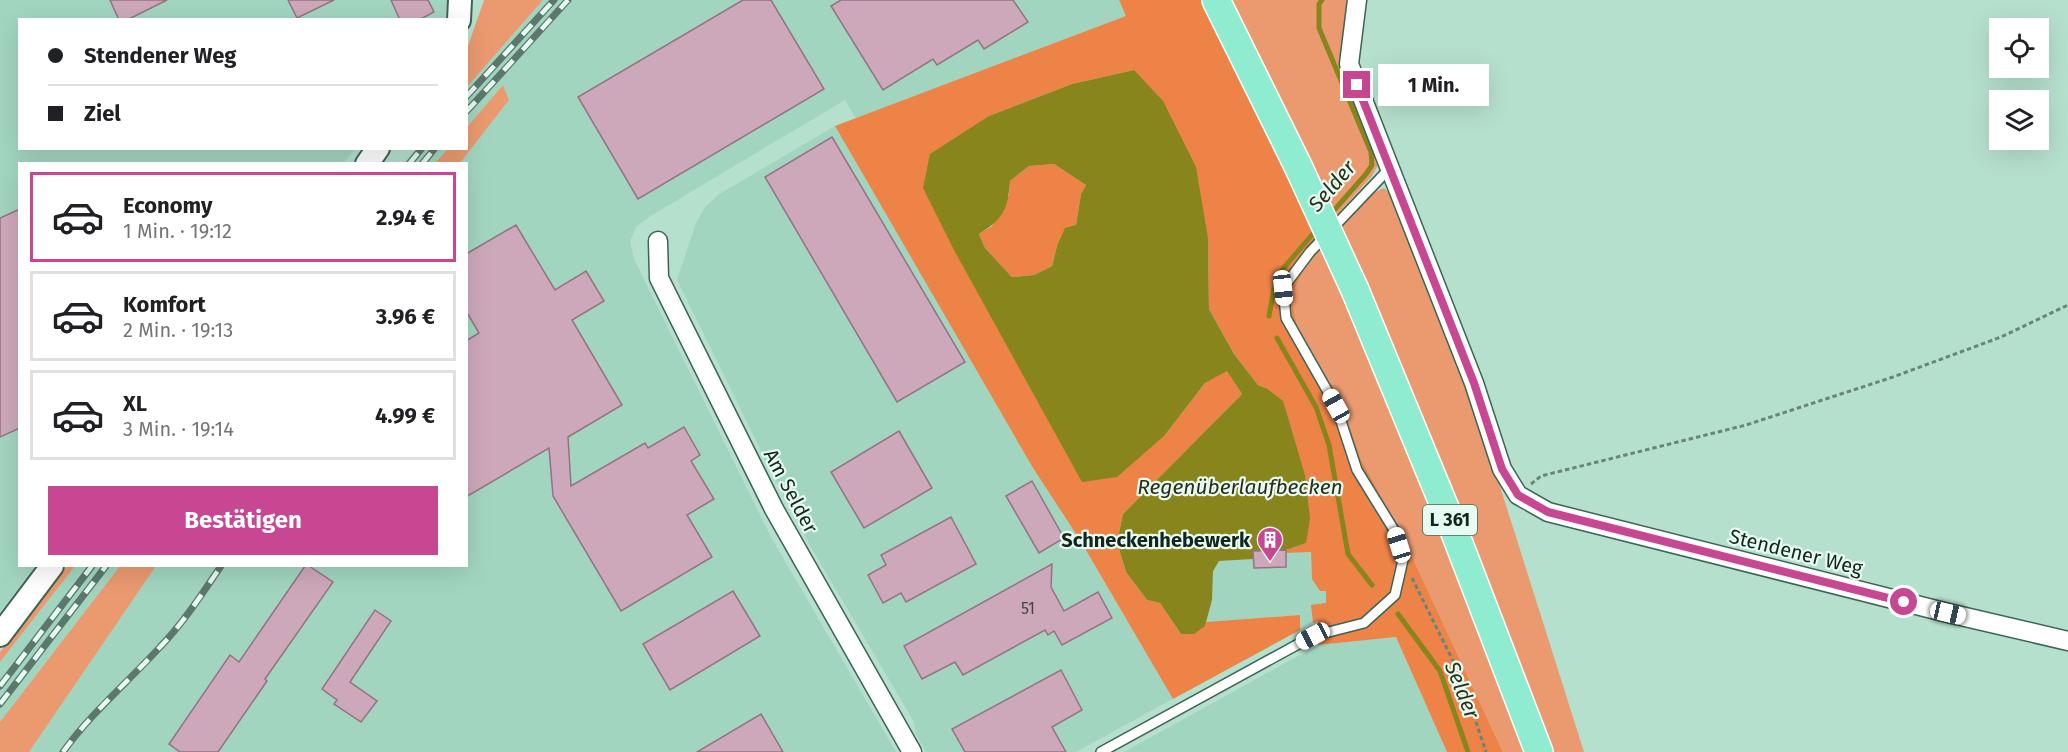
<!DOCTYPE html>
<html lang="de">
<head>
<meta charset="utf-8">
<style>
	:root { --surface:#fff; --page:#f6f6f6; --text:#202124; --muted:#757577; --line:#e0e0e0; --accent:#c84792 }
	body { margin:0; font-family:"Fira Sans",sans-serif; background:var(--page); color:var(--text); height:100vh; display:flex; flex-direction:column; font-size:22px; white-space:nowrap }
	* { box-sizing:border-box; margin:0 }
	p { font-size:20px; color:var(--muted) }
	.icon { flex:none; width:33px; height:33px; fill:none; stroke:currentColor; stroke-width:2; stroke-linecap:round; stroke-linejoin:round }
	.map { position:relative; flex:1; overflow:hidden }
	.panel { position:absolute; left:18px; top:162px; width:450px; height:405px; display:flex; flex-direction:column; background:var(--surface); border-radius:0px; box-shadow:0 6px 24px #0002 }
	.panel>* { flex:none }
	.top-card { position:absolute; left:18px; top:18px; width:450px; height:132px; border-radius:0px; box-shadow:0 6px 24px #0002; display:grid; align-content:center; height:132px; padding:0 30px; background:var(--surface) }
	.buttons { position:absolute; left:1989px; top:18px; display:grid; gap:12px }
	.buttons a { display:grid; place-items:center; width:60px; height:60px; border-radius:0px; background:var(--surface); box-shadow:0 6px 24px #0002; font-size:30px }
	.end { position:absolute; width:27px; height:27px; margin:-14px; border:8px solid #c84792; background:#fff; box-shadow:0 0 0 3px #fff }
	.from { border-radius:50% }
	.bubble { position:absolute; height:42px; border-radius:0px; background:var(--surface); box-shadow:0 6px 24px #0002; font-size:20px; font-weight:700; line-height:42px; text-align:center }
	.car { position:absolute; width:18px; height:36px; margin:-18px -9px; border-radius:8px; box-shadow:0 0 4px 2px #0007; background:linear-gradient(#fff 24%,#345 0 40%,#fff 0 76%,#345 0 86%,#fff 0) }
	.top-card b { display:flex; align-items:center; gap:21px; height:57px; font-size:22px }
	.top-card b+b { border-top:2px solid var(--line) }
	.top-card i { width:15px; height:15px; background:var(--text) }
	ul { padding:10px 0 0; list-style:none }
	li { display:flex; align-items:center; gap:18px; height:90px; margin:0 12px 9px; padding:0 18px; border:3px solid var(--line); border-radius:0px }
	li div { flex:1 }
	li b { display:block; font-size:22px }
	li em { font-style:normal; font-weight:700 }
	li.on { border-color:var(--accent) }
	li>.icon { width:54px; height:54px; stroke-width:1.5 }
	.action { display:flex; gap:12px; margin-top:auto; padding:12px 30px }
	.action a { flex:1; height:69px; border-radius:0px; background:var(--accent); color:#fff; font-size:24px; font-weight:700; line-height:69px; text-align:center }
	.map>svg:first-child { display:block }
	.built { fill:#a2d5c0 }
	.green { fill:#eb9a70 }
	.forest { fill:#ed8347 }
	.water { fill:#88851c; fill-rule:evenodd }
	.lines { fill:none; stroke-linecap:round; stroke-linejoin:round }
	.stream { stroke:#88851c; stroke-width:5 }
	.building { fill:#cda8ba; stroke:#957283; stroke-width:1.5 }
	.service-casing { stroke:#3d6455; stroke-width:12 }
	.minor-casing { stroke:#3d6455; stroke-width:21 }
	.tertiary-casing { stroke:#3d6455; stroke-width:26 }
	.primary-casing { stroke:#fff; stroke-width:30 }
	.path { stroke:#688579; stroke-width:3; stroke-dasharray:4.5 3; stroke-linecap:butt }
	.service { stroke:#fff; stroke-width:9 }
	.minor { stroke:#fff; stroke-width:18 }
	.tertiary { stroke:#fff; stroke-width:22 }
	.primary { stroke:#8fecd0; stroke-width:27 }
	.rail-casing { stroke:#5c786d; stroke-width:7 }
	.rail { stroke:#e6fbf2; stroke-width:4.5; stroke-dasharray:14; stroke-linecap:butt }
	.primary-bridge-casing { stroke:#fff; stroke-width:30; stroke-linecap:butt }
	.primary-bridge { stroke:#8fecd0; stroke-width:27 }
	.route { stroke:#c84792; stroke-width:8 }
	.labels { text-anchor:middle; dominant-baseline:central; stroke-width:4.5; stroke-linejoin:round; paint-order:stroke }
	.number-label { font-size:16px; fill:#424545 }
	.shield { fill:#e6fbf2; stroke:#53645e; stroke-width:1.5 }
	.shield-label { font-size:18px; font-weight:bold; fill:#14241e }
	.street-label { font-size:20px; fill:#14241e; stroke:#e6fbf2 }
	.poi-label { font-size:20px; font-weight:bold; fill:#14241e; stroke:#e6fbf2; text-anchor:end }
	.water-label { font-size:21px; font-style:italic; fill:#2e2e18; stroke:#e6fbf2 }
</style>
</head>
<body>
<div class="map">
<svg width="2068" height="752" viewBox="0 0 2068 752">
	<rect width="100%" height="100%" fill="#b6e0ce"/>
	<g class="built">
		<path d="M0,0H448L445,20H20V148L355,149L343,164H20V566H35L0,612Z"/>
		<path d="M543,0H1119L1127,16L856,119L845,100L649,217L636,227L630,241L634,259L771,537L896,752H29L156,566H466V164L460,163L509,100L503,85L467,127V87Z"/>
		<path d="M835,126L1033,468L1080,540L1173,699L1076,752H926L916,734L914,722L812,549L772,473L677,280L696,223L705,207L718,195Z"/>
		<path d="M416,149H448L435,163L403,164Z"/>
		<path d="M1286,550V553L1311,552L1312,579L1326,591L1327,604L1312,605L1313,623L1300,630V615L1206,622L1212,600L1213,570L1219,561L1253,559V551Z"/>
		<path d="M75,566H120L0,722V662Z"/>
		<path d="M1396,637L1447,752H1124L1318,645Z"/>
	</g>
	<g class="green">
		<path d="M484,0H543L467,87V49Z"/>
		<path d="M1228,0H1353L1345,45L1379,163L1372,176L1334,218Z"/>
		<path d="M503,85L509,100L460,163H435L448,149L466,148L467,127Z"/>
		<path d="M1384,188L1398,202L1468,385L1584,752H1550L1339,228L1367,196Z"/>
		<path d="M1322,248L1343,295L1465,588L1528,752H1503L1400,531L1361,459L1343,406L1298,329L1291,297L1304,269Z"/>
		<path d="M67,566H75L0,662V652Z"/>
		<path d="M120,566H156L29,752H0V722Z"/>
	</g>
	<g class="forest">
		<path d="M1119,0H1203L1322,248L1304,269L1291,297L1298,329L1343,406L1361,459L1400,531L1503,752H1447L1396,637L1318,645V621L1313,623L1311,605L1326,603V591H1320L1312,579L1311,552L1286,553V550L1306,543L1266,388L1258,385L1234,354L1209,309L1208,238L1134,70L1072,84L989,116L923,188L1165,435L1205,383L1227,370L1242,394L1123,514L1117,542L1126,572L1147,600L1160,603L1181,634L1205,626L1206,622L1300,615V630L1173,699L1080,540L1033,468L835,126L1126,16Z"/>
		<path d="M1054,164L1086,185L1081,194L1076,225L1057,246L1052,266L1034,275L1012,277L985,248L979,234L992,226L1009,195L1010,181L1029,166Z"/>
	</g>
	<path class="water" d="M1134,70L1163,101L1196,167L1208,238L1209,309L1234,354L1258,385L1266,388L1283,401L1305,475L1310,519L1306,543L1286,550L1253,551V559L1219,561L1213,571L1212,600L1205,626L1194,634H1181L1160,603L1147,600L1126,572L1117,542L1123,514L1242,394L1227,371L1205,383L1165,435L1117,477L1082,482L954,250L923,188L930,154L989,116L1072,84ZM1054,164L1086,185L1081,194L1076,225L1065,228L1057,246L1052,266L1034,275L1012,277L985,248L979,234C1003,219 1008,210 1010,181L1029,166Z"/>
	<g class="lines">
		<g class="stream">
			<path d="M1322,0L1319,4V28L1371,152L1372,165L1366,174L1329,216"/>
			<path d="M1269,316L1276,277L1317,229"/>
			<path d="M1277,338L1316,407L1329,445L1348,554L1372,585"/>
			<path d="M1398,614L1440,671L1468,752"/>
		</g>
	</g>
	<g class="building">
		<path d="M110,0H167L127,20H119Z"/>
		<path d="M288,0H334L297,18Z"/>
		<path d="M391,0H428L434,12L419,20H400Z"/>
		<path d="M743,0H771L824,89L638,199L578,97Z"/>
		<path d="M841,0H1013L1028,22L984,49L978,40L937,65L933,59L883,90L831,6Z"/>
		<path d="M832,137L965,362L897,402L765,177Z"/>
		<path d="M20,209V428L0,437V218Z"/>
		<path d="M516,225L555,290L586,271L604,301L572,320L622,405L568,437L571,486L645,443L648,448L684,427L700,455L691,461L714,499L687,515L712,557L621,611L553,496L549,448L466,497V341L479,333L466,311V254Z"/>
		<path d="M899,431L932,488L864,528L831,472Z"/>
		<path d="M1032,481L1064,538L1039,553L1006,496Z"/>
		<path d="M951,517L976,564L906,602L901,593L883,603L868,575L886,565L881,555Z"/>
		<path d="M1286,550V567L1254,568L1253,551Z"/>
		<path d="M1052,564L1051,587L1064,611L1098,592L1112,618L1062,645L1054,631L1048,635L1045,630L963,675L955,662L922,679L904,646Z"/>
		<path d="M305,566H309L333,582L265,679L267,681L218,752H180L169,744L230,655L239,662Z"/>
		<path d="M733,591L760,636L670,690L643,644Z"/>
		<path d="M375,610L391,621L350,682L377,701L361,722L334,704L337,700L322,689Z"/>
		<path d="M1061,670L1082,710L1052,727L1066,752H965L952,729Z"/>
		<path d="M761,714L783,752H697Z"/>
	</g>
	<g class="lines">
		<defs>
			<path id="service" d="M1101,752L1313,636L1364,623L1395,595L1403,560L1394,530L1357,470L1336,406L1286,318L1283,288L1310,252L1389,169"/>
			<g id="minor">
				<path d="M1357,0L1349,64L1474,383L1502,469L1518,495L1548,512L1948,613L2068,641"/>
				<path d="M658,241L659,278L774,509L912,752"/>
			</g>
			<g id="tertiary">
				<path d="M459,20L460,0"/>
				<path d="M367,164L378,148"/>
				<path d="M0,635L52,566"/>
			</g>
			<g id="primary">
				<path d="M1216,0L1298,166"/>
				<path d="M1355,290L1450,520L1539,752"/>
			</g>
		</defs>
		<use href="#service" class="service-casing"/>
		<use href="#minor" class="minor-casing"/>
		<use href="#tertiary" class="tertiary-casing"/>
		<use href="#primary" class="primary-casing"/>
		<g class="path">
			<path d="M1531,484L1541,476L1746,425L1893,377L2001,337L2068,305"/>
			<path d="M1412,578L1461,677L1486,752"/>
		</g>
		<use href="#service" class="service"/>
		<use href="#minor" class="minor"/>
		<use href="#tertiary" class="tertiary"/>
		<use href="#primary" class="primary"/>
		<defs>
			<g id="rail">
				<path d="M466,97L554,0"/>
				<path d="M466,112L568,0"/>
				<path d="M409,164L422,148"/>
				<path d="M422,164L435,148"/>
				<path d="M0,686L92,566"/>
				<path d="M0,704L106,566"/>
				<path d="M63,752C91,713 128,682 160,647C184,622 202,594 221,566"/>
			</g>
		</defs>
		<use href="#rail" class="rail-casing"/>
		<use href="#rail" class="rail"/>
		<defs>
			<path id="primary-bridge" d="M1298,166L1355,290"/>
		</defs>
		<use href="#primary-bridge" class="primary-bridge-casing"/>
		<use href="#primary-bridge" class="primary-bridge"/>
	</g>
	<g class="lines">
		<path class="route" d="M1357,85L1474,383L1502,469L1518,495L1548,512L1904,602"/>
	</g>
	<defs>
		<symbol id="building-pin" viewBox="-11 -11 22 30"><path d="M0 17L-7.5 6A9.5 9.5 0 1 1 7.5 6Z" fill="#c84792" stroke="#e6fbf2"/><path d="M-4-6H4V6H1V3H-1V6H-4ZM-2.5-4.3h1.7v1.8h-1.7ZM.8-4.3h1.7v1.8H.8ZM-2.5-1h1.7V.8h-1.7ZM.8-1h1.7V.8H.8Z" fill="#fff"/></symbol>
	</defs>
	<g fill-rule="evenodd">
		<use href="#building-pin" x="1255" y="525" width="30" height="40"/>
	</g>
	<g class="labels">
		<g class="number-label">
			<text x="1028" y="608">51</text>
		</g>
		<rect class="shield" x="1423" y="505" width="54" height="30" rx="4.5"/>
		<g class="shield-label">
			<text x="1450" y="520">L 361</text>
		</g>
		<g class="street-label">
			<text transform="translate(791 491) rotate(62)">Am Selder</text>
			<text transform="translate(1796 552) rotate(14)">Stendener Weg</text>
		</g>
		<g class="poi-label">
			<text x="1250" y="540">Schneckenhebewerk</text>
		</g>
		<g class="water-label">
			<text transform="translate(1332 186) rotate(-49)">Selder</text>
			<text x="1240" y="487">Regenüberlaufbecken</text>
			<text transform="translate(1462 690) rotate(68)">Selder</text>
		</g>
	</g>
</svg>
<div class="buttons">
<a><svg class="icon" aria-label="locate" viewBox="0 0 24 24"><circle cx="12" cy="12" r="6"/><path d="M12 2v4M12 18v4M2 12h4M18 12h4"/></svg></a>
<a><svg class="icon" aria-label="layers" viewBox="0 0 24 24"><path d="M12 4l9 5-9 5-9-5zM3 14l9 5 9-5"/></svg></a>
</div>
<i class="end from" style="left:1904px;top:602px"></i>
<i class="end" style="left:1357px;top:85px"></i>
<div class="bubble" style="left:1378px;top:64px;width:111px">1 Min.</div>
<i class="car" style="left:1283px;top:288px;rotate:174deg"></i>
<i class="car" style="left:1336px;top:406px;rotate:331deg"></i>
<i class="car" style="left:1399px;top:545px;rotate:343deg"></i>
<i class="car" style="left:1948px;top:613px;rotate:103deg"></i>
<i class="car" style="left:1313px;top:636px;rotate:242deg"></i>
<div class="top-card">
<b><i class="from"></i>Stendener Weg</b>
<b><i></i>Ziel</b>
</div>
<section class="panel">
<ul>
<li class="on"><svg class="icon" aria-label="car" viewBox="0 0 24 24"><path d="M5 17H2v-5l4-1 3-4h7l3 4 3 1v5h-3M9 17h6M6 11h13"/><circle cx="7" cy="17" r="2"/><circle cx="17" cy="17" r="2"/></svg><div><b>Economy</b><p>1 Min. · 19:12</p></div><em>2.94 €</em></li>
<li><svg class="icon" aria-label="car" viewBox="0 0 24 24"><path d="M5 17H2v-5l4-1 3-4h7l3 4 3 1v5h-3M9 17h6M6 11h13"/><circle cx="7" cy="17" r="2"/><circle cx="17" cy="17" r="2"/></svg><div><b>Komfort</b><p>2 Min. · 19:13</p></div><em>3.96 €</em></li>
<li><svg class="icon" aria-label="car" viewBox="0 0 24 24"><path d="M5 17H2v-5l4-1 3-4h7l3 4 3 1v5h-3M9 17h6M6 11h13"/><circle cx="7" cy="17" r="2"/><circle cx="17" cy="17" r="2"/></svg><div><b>XL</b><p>3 Min. · 19:14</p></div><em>4.99 €</em></li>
</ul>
<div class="action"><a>Bestätigen</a></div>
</section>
</div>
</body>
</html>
